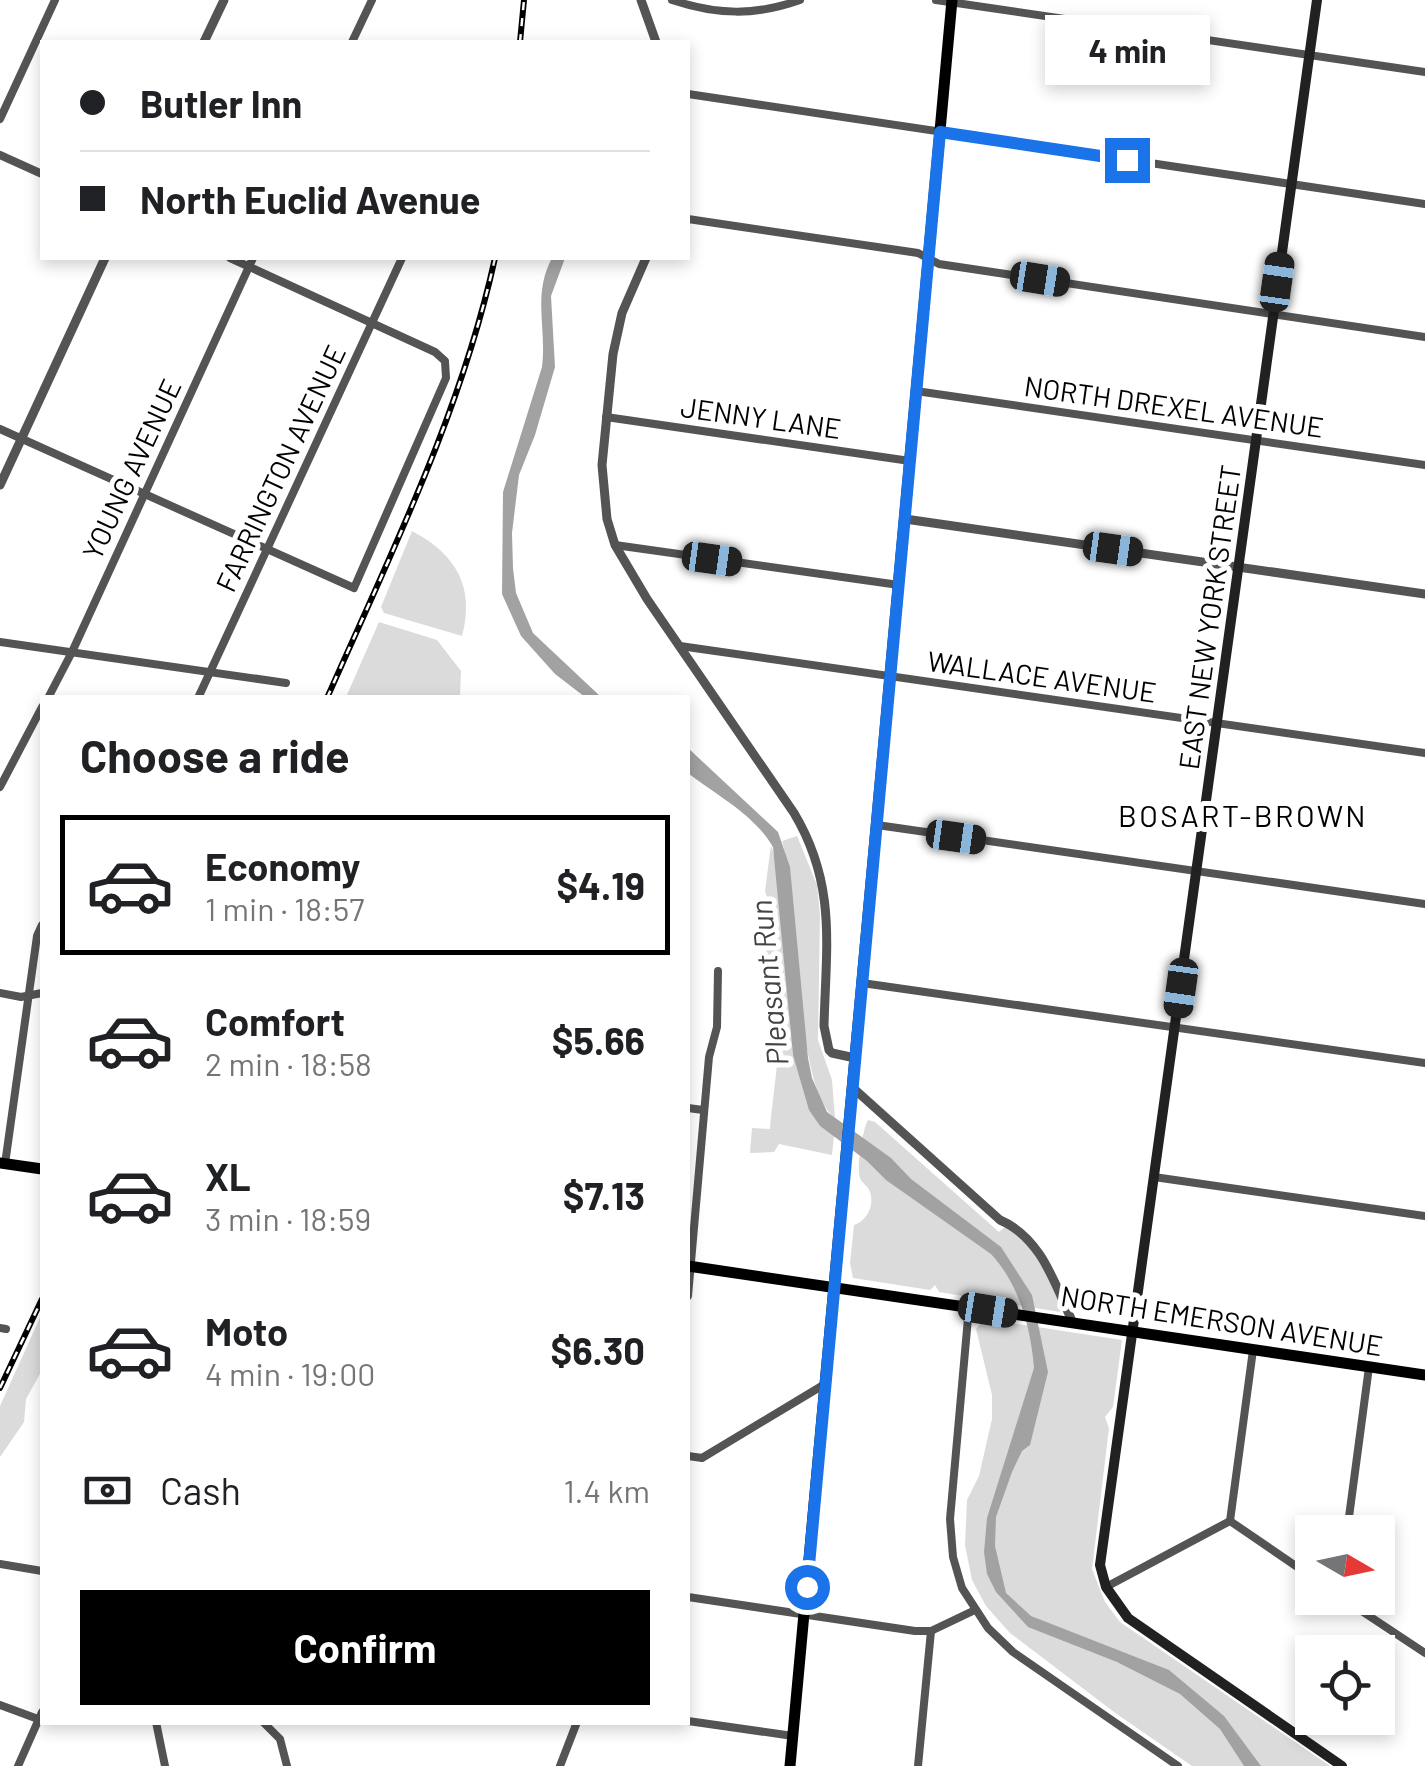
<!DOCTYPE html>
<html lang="en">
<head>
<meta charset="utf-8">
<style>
	:root { --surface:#fff; --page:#f2f2f2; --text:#202124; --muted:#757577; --line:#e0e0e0; --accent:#000 }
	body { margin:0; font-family:Barlow,sans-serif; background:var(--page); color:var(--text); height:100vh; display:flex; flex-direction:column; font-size:38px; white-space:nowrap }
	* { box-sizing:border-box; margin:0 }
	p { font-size:32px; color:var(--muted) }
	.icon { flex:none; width:55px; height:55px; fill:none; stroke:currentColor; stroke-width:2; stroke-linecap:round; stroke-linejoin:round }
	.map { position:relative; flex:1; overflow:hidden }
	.sheet { position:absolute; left:40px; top:695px; width:650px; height:1030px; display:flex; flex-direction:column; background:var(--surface); border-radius:0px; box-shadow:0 5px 15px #0003 }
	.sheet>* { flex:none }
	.top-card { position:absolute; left:40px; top:40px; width:650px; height:220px; border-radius:0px; box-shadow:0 5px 15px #0003; display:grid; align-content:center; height:220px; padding:0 40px; background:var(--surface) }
	.needle { width:65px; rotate:99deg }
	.buttons { position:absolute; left:1295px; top:1515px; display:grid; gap:20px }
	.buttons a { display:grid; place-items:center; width:100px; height:100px; border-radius:0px; background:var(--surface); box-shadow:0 5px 15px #0003; font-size:50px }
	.end { position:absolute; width:45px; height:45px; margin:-22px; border:12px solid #1a73e8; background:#fff; box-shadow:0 0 0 5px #fff }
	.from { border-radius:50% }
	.bubble { position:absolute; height:70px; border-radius:0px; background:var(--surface); box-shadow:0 5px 15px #0003; font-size:32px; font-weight:700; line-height:70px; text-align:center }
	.car { position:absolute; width:30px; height:60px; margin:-30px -15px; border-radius:12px; box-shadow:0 0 8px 2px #0007; background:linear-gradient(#222 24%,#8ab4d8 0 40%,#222 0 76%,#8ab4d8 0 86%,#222 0) }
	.top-card b { display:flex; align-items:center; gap:35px; height:95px; font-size:38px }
	.top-card b+b { border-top:2px solid var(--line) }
	.top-card i { width:25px; height:25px; background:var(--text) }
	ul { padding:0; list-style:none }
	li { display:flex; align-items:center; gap:30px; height:140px; margin:0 20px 15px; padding:0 20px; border:5px solid transparent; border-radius:0px }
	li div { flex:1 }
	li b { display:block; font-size:38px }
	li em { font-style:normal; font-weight:700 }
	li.selected { border-color:var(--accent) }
	li>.icon { width:90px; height:90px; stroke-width:1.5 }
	h2 { padding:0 40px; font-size:45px; line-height:120px }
	.pay { display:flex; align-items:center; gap:25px; height:110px; padding:0 40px; font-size:38px }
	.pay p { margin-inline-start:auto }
	.action { display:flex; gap:20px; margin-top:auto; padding:20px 40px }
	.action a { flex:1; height:115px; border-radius:0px; background:var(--accent); color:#fff; font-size:40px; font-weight:700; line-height:115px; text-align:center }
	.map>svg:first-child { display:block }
	.green { fill:#dbdbdb }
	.water { fill:#a2a2a2 }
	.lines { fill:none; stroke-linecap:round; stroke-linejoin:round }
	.minor { stroke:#545454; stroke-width:8 }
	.tertiary { stroke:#545454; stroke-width:9 }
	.secondary { stroke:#212121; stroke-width:10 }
	.primary { stroke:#000; stroke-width:11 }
	.rail-casing { stroke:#000; stroke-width:6 }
	.rail { stroke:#fff; stroke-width:2.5; stroke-dasharray:8; stroke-linecap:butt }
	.route { stroke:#1a73e8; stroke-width:12 }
	.labels { text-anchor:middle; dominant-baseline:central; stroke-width:10; stroke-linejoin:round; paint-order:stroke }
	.street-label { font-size:28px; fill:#000; stroke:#fff }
	.neighbourhood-label { font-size:30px; letter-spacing:2.5px; fill:#000; stroke:#fff }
	.water-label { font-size:30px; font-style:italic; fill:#434343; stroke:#fff }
</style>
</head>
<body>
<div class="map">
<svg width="1425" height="1766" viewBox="0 0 1425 1766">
	<rect width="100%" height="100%" fill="#fff"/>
	<g class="green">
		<path d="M412,531C456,554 475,587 462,636L384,613L381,607Z"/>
		<path d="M379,622L437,640L461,671L460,697H346Z"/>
		<path d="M797,836L817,885L820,915L818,1040L832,1080L835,1118C793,1088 800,900 782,841Z"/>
		<path d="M771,845L777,865L793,1055L820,1126L834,1136L832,1155L779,1144L774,1152L750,1153L752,1128L770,1129C773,1091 784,1032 777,996C772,969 755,930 769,904L765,891Z"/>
		<path d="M868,1120L875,1122L999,1232L1007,1225C1028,1245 1065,1281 1060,1312L939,1292L935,1285L930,1290L853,1278L850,1263L854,1225C866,1221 875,1206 870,1192C868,1186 862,1183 860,1178C856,1168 863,1128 868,1120Z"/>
		<path d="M42,1313V1370L26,1399L24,1422L0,1457V1406Z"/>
		<path d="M984,1319L1122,1340L1113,1407L1105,1417L1109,1428L1092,1569L1105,1602L1120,1622L1330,1766H1192L1114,1712L1010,1633L986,1606L972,1580L965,1545L967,1500L979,1476L992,1419V1395L976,1329Z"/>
	</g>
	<g class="water">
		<path d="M552,258H565L551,296L555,367L535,435L519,475L512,533L513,568L516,593L533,633L601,697H585L555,674L521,636L502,594L503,492L542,367C547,329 532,295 552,258Z"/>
		<path d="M688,748L778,832L790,867L808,1058L812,1078L827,1112L891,1158L911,1179L1001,1247L1032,1295L1048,1372L1030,1445L1022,1451L1012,1472L996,1517L995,1546L1006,1593L1031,1616L1169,1670L1224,1716L1261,1766H1244L1220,1729L1180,1694L1117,1662L1028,1627L996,1592L987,1574L984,1552L987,1518L1034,1368C1031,1328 1019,1284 991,1254L886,1180L867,1161L820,1126L809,1110L793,1055L773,847C754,814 717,796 688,773Z"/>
	</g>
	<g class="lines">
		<g class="minor">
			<path d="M672,0C717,15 755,16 800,0"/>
			<path d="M936,0L1425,72"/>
			<path d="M352,42L372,0"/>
			<path d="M688,94L1425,204"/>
			<path d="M0,119L55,0"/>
			<path d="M0,155L42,174"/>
			<path d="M688,219L918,253L939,264L1425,337"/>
			<path d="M916,391L1425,465"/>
			<path d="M606,417L910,461"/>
			<path d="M0,429L354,588L446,378L445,361L435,352L230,258"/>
			<path d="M615,545L899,585"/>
			<path d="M0,642L286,683"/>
			<path d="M680,646L1425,753"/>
			<path d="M48,698L72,652L253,258"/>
			<path d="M198,698L402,258"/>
			<path d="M0,787L42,707"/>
			<path d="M877,825L1425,904"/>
			<path d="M862,983L1425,1063"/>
			<path d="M0,993L21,997L42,993"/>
			<path d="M688,1108L703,1110"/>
			<path d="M5,1164L37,936L42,925"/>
			<path d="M1154,1177L1425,1216"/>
			<path d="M688,1296L709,1057L717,1027L718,971"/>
			<path d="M969,1307L950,1519L953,1557L962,1588L988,1628L1013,1652L1178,1766"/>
			<path d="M0,1328L6,1329"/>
			<path d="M688,1456L702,1458L825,1384"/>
			<path d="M1230,1521L1253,1350"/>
			<path d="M1230,1521L1312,1577"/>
			<path d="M1347,1532L1369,1367"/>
			<path d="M0,1564L42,1571"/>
			<path d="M1106,1587L1230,1521"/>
			<path d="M688,1597L915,1631H931L975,1610"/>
			<path d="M1342,1598L1425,1653"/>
			<path d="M0,1705L38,1719"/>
			<path d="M688,1721L793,1736"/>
			<path d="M156,1722L165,1766"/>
			<path d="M263,1722L280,1739L287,1766"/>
			<path d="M18,1766L42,1712"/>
			<path d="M560,1766L577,1722"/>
			<path d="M918,1766L931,1631"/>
		</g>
		<g class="tertiary">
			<path d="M641,0L656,42"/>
			<path d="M204,42L224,0"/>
			<path d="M646,258L622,313L613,354L602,465L607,519L615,545L647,599L794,813C837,885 826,946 824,1026L829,1050L832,1053L855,1058"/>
			<path d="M0,485L105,258"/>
			<path d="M905,519L1425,594"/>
			<path d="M852,1087L1000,1220C1042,1238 1055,1285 1073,1323"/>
		</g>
		<path class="secondary" d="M1317,0L1100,1565L1106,1587L1128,1618L1342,1766"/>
		<g class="primary">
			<path d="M0,1163L42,1169"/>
			<path d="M688,1266L1425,1375"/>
			<path d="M790,1766L952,0"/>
		</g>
		<defs>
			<g id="rail">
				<path d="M520,42L524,0"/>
				<path d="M327,698C391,553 461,413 495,258"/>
				<path d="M0,1388L42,1299"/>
			</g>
		</defs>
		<use href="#rail" class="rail-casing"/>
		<use href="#rail" class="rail"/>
	</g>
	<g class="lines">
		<path class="route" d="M807,1587L940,132L1127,160"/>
	</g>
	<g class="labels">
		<g class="street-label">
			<text transform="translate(1174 406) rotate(8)">NORTH DREXEL AVENUE</text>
			<text transform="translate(761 417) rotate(8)">JENNY LANE</text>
			<text transform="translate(280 468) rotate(-65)">FARRINGTON AVENUE</text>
			<text transform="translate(131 469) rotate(-65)">YOUNG AVENUE</text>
			<text transform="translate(1209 617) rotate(-82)">EAST NEW YORK STREET</text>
			<text transform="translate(1042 676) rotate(8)">WALLACE AVENUE</text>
			<text transform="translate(1222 1320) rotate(9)">NORTH EMERSON AVENUE</text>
		</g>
		<g class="neighbourhood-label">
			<text x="1243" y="815">BOSART-BROWN</text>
		</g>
		<g class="water-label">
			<text transform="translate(768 983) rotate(-96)">Pleasant Run</text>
		</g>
	</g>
</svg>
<div class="buttons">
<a><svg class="needle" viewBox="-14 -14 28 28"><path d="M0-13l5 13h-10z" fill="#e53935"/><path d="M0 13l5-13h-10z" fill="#757577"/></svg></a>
<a><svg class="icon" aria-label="locate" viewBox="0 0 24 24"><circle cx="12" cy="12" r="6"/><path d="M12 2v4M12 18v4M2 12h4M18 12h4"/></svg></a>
</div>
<i class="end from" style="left:807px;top:1587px"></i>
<i class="end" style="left:1127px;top:160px"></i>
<div class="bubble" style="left:1045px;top:15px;width:165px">4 min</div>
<i class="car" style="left:1040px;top:279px;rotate:99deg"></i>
<i class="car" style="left:1277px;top:282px;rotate:8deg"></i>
<i class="car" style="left:1113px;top:549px;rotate:98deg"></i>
<i class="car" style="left:712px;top:559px;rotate:98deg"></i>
<i class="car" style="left:956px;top:837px;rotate:98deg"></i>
<i class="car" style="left:1181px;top:988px;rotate:188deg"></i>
<i class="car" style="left:988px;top:1310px;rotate:99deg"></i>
<div class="top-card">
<b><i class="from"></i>Butler Inn</b>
<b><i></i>North Euclid Avenue</b>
</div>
<section class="sheet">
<h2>Choose a ride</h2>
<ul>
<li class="selected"><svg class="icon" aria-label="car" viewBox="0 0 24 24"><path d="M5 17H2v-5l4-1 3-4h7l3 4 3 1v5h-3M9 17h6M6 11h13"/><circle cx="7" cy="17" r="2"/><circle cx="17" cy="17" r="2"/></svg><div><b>Economy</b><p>1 min · 18:57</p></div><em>$4.19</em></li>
<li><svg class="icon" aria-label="car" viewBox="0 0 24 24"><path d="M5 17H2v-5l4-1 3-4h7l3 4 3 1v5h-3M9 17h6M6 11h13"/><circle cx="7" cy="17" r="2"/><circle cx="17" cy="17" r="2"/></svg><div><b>Comfort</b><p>2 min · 18:58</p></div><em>$5.66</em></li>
<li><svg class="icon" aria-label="car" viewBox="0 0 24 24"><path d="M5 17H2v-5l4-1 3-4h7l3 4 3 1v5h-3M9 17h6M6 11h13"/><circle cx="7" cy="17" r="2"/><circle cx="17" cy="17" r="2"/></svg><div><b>XL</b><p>3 min · 18:59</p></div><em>$7.13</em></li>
<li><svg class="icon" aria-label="car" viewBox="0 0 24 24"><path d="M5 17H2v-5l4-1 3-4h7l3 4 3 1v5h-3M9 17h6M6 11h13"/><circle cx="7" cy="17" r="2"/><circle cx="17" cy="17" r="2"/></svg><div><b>Moto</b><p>4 min · 19:00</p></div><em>$6.30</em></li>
</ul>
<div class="pay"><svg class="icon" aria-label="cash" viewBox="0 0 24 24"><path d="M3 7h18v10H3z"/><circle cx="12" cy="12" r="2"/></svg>Cash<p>1.4 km</p></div>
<div class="action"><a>Confirm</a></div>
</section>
</div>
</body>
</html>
